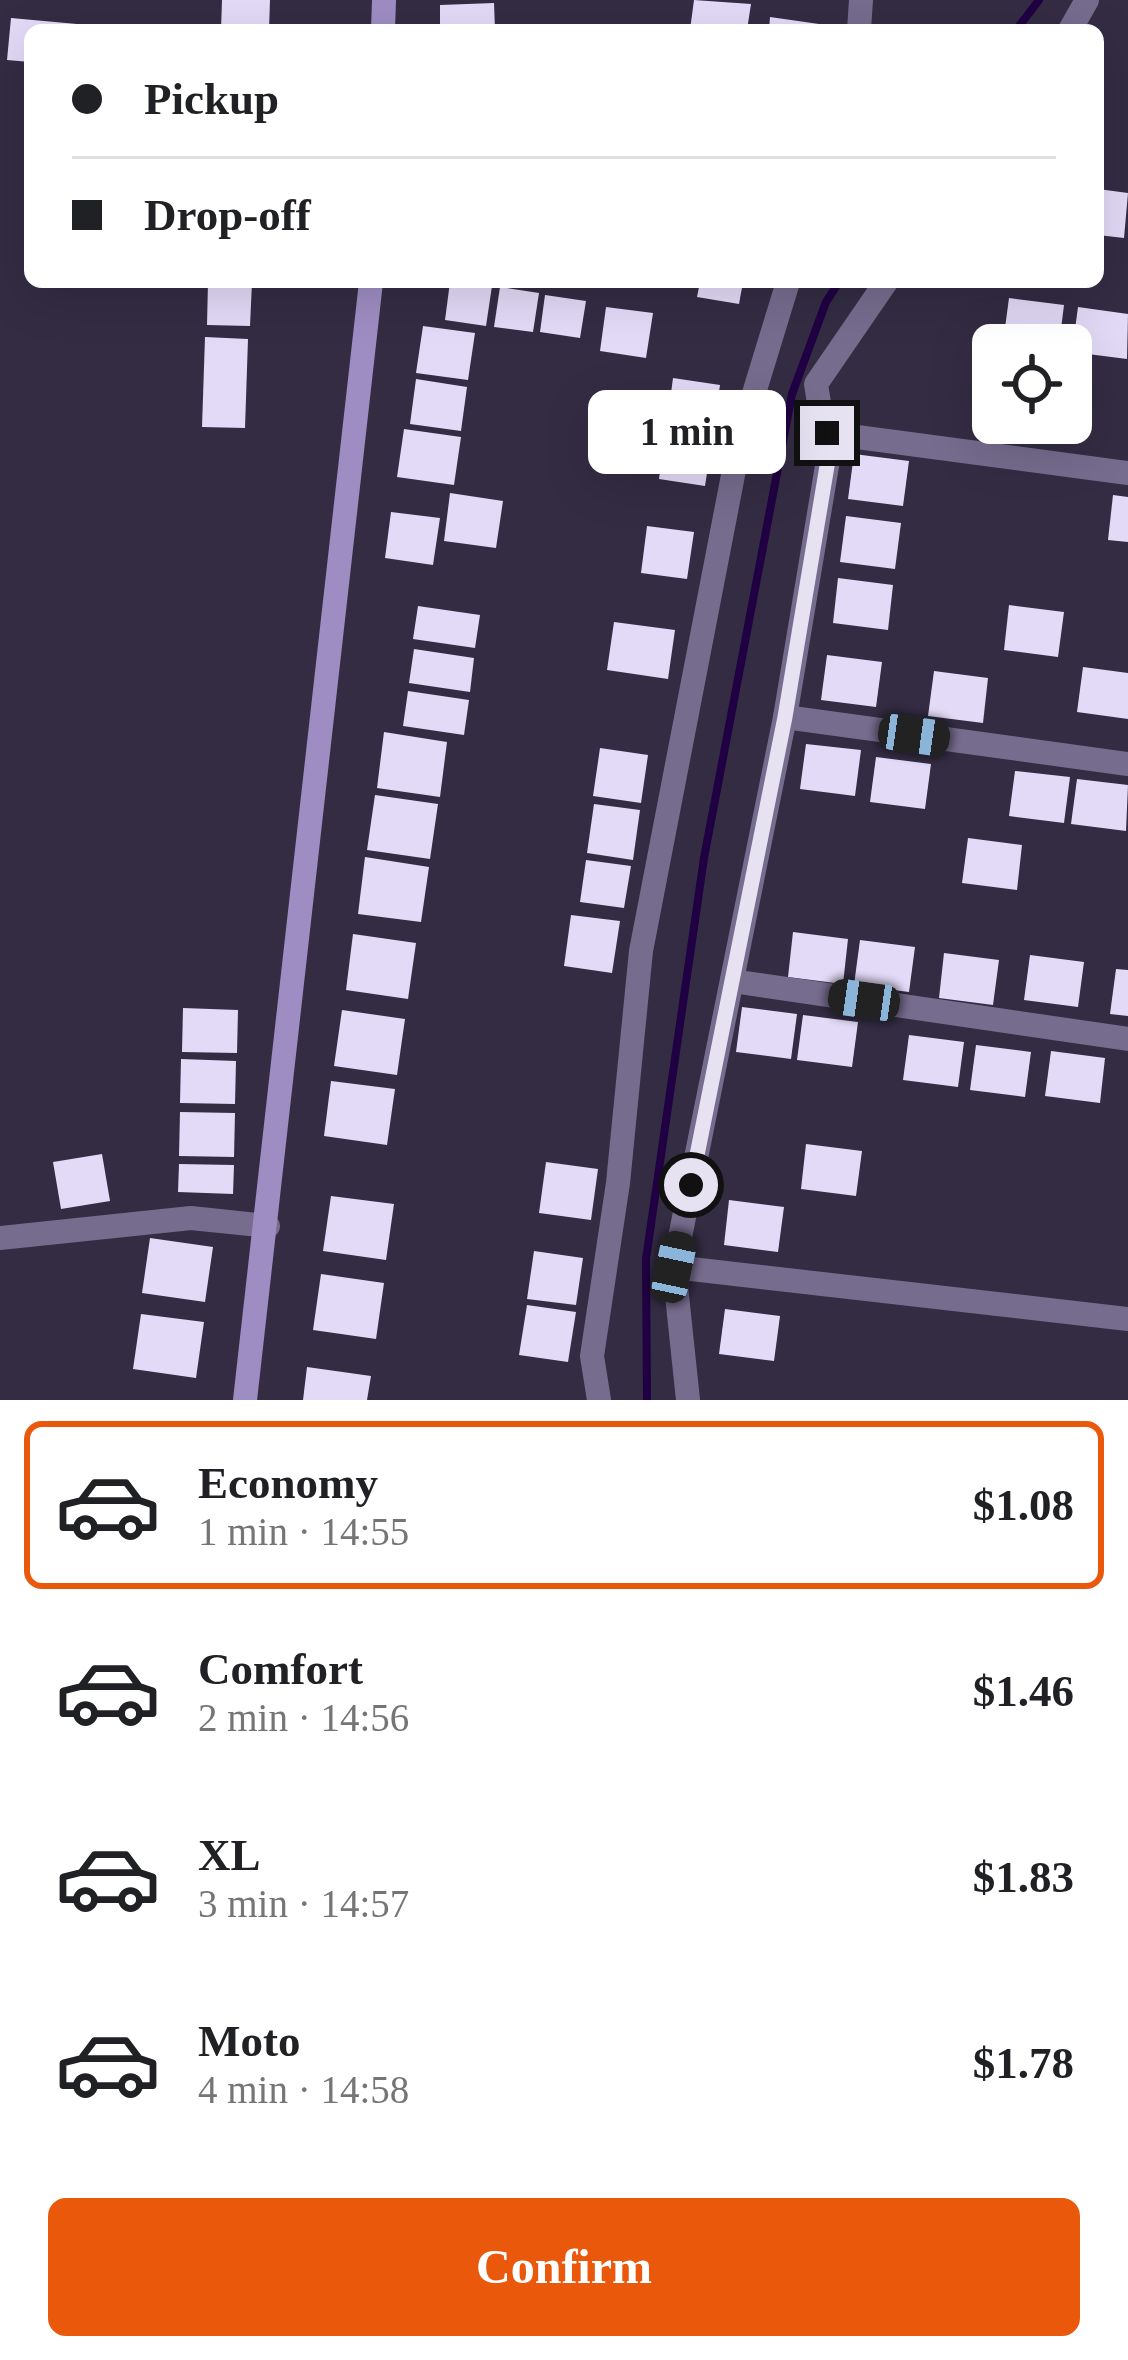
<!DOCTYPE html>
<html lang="en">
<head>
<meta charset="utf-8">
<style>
	:root { --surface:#fff; --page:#f6f6f6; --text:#202124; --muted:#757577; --line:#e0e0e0; --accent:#ea580c }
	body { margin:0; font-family:"Times New Roman",serif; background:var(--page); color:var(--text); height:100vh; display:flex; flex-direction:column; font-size:45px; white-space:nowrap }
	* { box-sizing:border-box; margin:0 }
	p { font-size:39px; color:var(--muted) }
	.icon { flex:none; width:66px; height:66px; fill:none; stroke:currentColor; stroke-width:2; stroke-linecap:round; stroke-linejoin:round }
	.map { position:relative; height:1400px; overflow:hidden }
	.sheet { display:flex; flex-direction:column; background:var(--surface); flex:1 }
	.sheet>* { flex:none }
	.hud { position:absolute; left:24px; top:24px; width:1080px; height:264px; border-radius:18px; box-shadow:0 12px 48px #0002; display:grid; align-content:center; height:264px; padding:0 48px; background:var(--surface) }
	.controls { position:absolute; left:972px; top:324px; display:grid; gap:24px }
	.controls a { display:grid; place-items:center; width:120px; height:120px; border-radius:18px; background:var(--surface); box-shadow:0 12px 48px #0002; font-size:60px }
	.end { position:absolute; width:54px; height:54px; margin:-27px; border:15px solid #e6e2f1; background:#111; box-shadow:0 0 0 6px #111 }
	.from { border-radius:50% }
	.bubble { position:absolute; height:84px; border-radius:18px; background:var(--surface); box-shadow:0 12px 48px #0002; font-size:39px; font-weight:700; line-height:84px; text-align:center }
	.car { position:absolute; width:36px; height:72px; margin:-36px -18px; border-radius:15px; box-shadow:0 0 9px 3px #0007; background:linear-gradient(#222 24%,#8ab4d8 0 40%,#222 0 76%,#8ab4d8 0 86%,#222 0) }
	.hud b { display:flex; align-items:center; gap:42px; height:114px; font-size:45px }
	.hud b+b { border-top:3px solid var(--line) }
	.hud i { width:30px; height:30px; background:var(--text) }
	ul { padding:21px 0 0; list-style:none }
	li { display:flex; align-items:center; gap:36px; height:168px; margin:0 24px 18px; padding:0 24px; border:6px solid transparent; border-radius:18px }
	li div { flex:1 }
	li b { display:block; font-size:45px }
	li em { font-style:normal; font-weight:700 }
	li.selected { border-color:var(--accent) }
	li>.icon { width:108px; height:108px; stroke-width:1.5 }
	.primary-button { display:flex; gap:24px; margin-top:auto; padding:24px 48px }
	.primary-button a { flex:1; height:138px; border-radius:18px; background:var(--accent); color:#fff; font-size:48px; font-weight:700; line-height:138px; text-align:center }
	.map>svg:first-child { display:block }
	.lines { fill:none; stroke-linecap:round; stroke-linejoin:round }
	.stream { stroke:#200043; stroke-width:8 }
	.building { fill:#e2daf7 }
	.minor { stroke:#766c8e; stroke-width:24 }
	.secondary { stroke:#9e8dc3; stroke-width:24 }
	.route { stroke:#e6e2f1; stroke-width:15 }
</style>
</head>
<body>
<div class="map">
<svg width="1128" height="1400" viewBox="0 0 1128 1400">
	<rect width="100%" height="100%" fill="#332c43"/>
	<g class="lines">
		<g class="stream">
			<path d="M1016,30L1039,0"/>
			<path d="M647,1400L646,1259L704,858L792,394L826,302L839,282"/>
		</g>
	</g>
	<g class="building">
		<path d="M222,0H270L269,30H221Z"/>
		<path d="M694,0L751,4L747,30H690Z"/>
		<path d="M494,3L495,30H440V5Z"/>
		<path d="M770,17L826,25L825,30H769Z"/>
		<path d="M11,18L110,27V30H30V62L7,60Z"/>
		<path d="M1098,189L1128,193L1124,238L1098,235Z"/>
		<path d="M208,282H252L250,326L207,325Z"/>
		<path d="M450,282L492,286L486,326L445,320Z"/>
		<path d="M700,282H743L739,304L697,297Z"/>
		<path d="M500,287L539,293L533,332L494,327Z"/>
		<path d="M545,295L586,301L580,338L540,332Z"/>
		<path d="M1009,298L1064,305L1059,345L1003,343Z"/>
		<path d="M606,307L653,313L646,358L600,351Z"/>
		<path d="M1078,307L1128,314L1127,359L1072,352Z"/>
		<path d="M423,326L475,333L468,380L416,373Z"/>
		<path d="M205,337L248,339L245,428L202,427Z"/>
		<path d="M673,378L720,385L713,430L667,423Z"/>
		<path d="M416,379L467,387L461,431L410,424Z"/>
		<path d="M404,429L461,437L454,485L397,477Z"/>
		<path d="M665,434L712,441L705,486L659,479Z"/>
		<path d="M854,454L909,461L903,506L848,499Z"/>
		<path d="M450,493L503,501L496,548L444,541Z"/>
		<path d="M1113,495L1128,497V542L1108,540Z"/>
		<path d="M391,512L440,518L433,565L385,558Z"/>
		<path d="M846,516L901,523L895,569L840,562Z"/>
		<path d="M647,526L694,532L687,579L641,573Z"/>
		<path d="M838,578L893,585L888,630L833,623Z"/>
		<path d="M1009,605L1064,612L1058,657L1004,650Z"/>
		<path d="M418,606L480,615L475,648L413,639Z"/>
		<path d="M614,622L675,630L668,679L607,670Z"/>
		<path d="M414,649L474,658L470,692L409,683Z"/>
		<path d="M827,655L882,662L876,707L821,700Z"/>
		<path d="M1083,667L1128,673V719L1077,712Z"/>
		<path d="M934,671L988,678L983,723L928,716Z"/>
		<path d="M408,691L469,700L464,735L403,726Z"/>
		<path d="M384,732L447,742L440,797L377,788Z"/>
		<path d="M806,744L861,750L855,796L800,789Z"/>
		<path d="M600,748L648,755L641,803L593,796Z"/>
		<path d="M876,757L931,764L925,809L870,802Z"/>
		<path d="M1015,771L1070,777L1064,823L1009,816Z"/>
		<path d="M1077,779L1128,785L1126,831L1071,824Z"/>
		<path d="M375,795L438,804L430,859L367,850Z"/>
		<path d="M594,804L640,810L633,860L587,853Z"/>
		<path d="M968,838L1022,845L1017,890L962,883Z"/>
		<path d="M365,857L429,867L421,922L358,914Z"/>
		<path d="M586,860L631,866L624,908L580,902Z"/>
		<path d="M571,915L620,921L612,973L564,966Z"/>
		<path d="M793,932L848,939L843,984L788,977Z"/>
		<path d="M353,934L416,943L408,999L346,990Z"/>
		<path d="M860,940L915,947L909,992L854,985Z"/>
		<path d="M944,953L999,960L993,1005L939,998Z"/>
		<path d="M1030,955L1084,962L1078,1007L1024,1000Z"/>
		<path d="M1116,969L1128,970V1016L1110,1014Z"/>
		<path d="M742,1007L797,1014L791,1059L736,1052Z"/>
		<path d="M183,1008L238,1010L237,1053L182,1052Z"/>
		<path d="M342,1010L405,1019L397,1075L334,1066Z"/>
		<path d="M803,1015L858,1022L852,1067L797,1060Z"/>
		<path d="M909,1035L964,1042L958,1087L903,1080Z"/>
		<path d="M976,1045L1031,1052L1025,1097L970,1090Z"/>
		<path d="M1051,1051L1105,1058L1100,1103L1045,1096Z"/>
		<path d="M181,1059L236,1061L235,1104L180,1103Z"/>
		<path d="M331,1081L395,1089L387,1145L324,1136Z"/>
		<path d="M180,1112L235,1113L234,1157L179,1156Z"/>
		<path d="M806,1144L862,1151L856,1196L801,1189Z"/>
		<path d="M102,1154L110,1201L61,1209L53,1162Z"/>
		<path d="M546,1162L598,1169L591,1220L539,1213Z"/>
		<path d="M179,1164L234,1165L233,1194L178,1192Z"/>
		<path d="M331,1196L394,1204L386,1260L323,1251Z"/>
		<path d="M729,1200L784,1207L778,1252L724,1245Z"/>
		<path d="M150,1238L213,1247L205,1302L142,1293Z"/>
		<path d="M534,1251L583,1258L576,1305L527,1299Z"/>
		<path d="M321,1274L384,1283L376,1339L313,1330Z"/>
		<path d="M527,1305L576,1312L568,1362L519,1355Z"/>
		<path d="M725,1309L780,1316L774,1361L719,1354Z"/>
		<path d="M141,1314L204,1322L196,1378L133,1369Z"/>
		<path d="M307,1367L371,1376L367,1400H303Z"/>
	</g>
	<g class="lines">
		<g class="minor">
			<path d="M859,30L861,0"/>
			<path d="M1070,30L1087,0"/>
			<path d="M827,433L1128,473"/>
			<path d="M785,717L1128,764"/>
			<path d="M732,981L1128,1039"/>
			<path d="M0,1238L191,1218L268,1226"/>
			<path d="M674,1267L1128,1319"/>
			<path d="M599,1400L592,1356L618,1183L641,951L740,439L788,282"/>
			<path d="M688,1400L674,1267L785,717L828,460L816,384L886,282"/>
		</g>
		<g class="secondary">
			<path d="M383,30L384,0"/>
			<path d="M245,1400L371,282"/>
		</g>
	</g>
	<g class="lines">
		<path class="route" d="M691,1185L785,717L828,460L827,433"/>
	</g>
</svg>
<div class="controls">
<a><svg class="icon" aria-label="locate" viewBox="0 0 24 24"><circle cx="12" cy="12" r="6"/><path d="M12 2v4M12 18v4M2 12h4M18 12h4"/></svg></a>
</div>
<i class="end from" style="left:691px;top:1185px"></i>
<i class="end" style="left:827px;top:433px"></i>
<div class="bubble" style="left:588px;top:390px;width:198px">1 min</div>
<i class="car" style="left:914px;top:735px;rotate:98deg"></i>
<i class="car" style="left:864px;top:1000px;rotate:278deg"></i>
<i class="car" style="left:674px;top:1267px;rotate:12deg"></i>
<div class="hud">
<b><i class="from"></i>Pickup</b>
<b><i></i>Drop-off</b>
</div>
</div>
<section class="sheet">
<ul>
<li class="selected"><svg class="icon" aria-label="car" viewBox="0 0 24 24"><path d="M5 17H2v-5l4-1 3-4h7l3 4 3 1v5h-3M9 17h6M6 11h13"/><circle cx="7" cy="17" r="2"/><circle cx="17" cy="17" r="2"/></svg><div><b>Economy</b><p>1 min · 14:55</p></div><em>$1.08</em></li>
<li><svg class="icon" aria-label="car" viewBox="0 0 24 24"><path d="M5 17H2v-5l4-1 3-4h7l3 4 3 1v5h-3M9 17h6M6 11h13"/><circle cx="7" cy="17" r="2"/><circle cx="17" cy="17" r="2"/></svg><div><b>Comfort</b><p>2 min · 14:56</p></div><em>$1.46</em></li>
<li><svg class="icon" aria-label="car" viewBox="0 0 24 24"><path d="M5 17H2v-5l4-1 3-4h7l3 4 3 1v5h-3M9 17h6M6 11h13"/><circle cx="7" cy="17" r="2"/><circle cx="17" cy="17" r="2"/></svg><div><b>XL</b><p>3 min · 14:57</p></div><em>$1.83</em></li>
<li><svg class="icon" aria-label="car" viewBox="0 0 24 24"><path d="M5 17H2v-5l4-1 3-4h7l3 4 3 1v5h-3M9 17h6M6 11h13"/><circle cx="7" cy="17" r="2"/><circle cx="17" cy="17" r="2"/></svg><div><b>Moto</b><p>4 min · 14:58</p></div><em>$1.78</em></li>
</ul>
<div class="primary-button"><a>Confirm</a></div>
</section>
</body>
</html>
